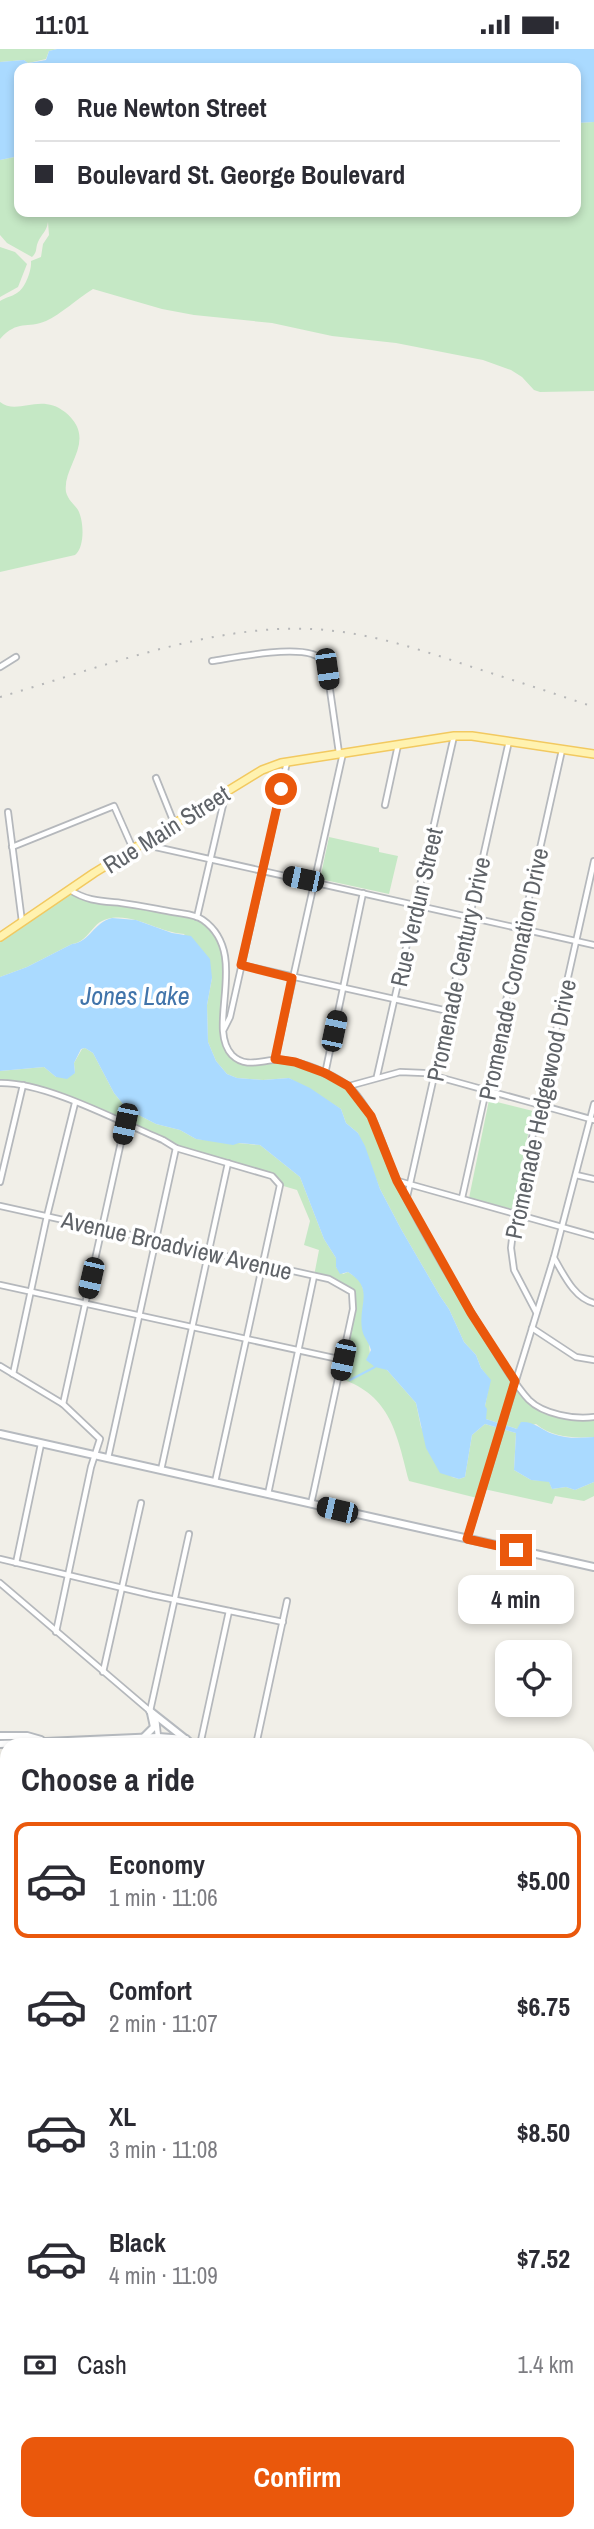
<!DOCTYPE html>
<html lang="en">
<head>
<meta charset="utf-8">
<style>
	:root { --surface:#fff; --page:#f2f2f3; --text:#2b2b33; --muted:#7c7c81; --line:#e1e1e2; --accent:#ea580c }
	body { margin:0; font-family:"Archivo Narrow",sans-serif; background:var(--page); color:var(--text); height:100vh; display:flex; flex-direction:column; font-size:26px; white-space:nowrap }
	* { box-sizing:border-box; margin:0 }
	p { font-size:23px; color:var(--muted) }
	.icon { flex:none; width:38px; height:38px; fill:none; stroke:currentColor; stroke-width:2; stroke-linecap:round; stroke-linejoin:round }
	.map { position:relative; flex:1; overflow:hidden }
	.side { position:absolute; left:0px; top:1689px; width:595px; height:793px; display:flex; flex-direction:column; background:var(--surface); border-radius:21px 21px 0 0; box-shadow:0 4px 10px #0003 }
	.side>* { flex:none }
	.banner { position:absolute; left:14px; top:14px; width:567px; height:154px; border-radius:14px; box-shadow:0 4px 10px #0003; display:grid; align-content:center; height:154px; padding:0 21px; background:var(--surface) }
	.fabs { position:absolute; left:495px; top:1591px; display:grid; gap:14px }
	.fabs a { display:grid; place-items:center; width:77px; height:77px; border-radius:14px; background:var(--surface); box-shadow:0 4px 10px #0003; font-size:35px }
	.end { position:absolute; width:32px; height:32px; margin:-16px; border:9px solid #ea580c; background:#fff; box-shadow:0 0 0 4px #fff }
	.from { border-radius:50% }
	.bubble { position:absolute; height:49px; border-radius:14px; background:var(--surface); box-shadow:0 4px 10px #0003; font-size:23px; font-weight:700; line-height:49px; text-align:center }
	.car { position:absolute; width:21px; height:42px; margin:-21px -10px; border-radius:9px; box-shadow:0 0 5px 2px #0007; background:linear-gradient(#222 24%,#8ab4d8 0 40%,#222 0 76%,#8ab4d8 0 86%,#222 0) }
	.banner b { display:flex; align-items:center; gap:24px; height:66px; font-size:26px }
	.banner b+b { border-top:2px solid var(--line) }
	.banner i { width:18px; height:18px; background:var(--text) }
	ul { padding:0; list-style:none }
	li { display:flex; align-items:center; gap:21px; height:116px; margin:0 14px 10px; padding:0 7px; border:4px solid transparent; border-radius:14px }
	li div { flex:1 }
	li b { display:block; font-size:26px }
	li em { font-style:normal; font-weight:700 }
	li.selected { border-color:var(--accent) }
	li>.icon { width:63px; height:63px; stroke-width:1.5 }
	h2 { padding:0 21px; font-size:32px; line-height:84px }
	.pay { display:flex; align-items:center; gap:18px; height:77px; padding:0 21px; font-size:26px }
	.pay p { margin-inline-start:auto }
	.action { display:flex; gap:14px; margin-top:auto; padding:14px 21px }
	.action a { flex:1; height:80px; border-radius:14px; background:var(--accent); color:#fff; font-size:28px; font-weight:700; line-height:80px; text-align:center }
	.status { display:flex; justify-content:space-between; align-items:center; height:49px; padding:0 35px; background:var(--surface); direction:ltr }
	.status svg { height:19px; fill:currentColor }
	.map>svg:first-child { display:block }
	.industrial { fill:#e0deda }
	.green { fill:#c5e8c5 }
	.water { fill:#aadaff }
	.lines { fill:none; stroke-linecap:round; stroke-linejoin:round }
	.stream { stroke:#aadaff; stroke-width:2 }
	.minor-casing { stroke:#b5b8bc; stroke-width:8 }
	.tertiary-casing { stroke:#b5b8bc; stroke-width:9 }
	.secondary-casing { stroke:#b6babf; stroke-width:10 }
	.primary-casing { stroke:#f2c960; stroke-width:10 }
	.minor { stroke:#fff; stroke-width:4.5 }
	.tertiary { stroke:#fff; stroke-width:5 }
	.secondary { stroke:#fff; stroke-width:6 }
	.primary { stroke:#fff2af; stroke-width:7 }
	.rail { stroke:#b6b7b8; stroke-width:2; stroke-dasharray:2 9; stroke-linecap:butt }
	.route { stroke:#ea580c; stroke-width:9 }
	.labels { text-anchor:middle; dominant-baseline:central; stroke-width:7; stroke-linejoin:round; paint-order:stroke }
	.street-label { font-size:24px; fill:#5f6368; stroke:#fff }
	.water-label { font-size:26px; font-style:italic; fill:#4174aa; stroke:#fff }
</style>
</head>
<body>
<div class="status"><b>11:01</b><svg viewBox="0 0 49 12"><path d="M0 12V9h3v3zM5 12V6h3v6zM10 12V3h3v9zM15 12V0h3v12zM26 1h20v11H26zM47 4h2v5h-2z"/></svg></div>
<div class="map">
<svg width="594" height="2480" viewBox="0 0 594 2480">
	<rect width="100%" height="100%" fill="#f1efe8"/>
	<g class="industrial">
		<path d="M0,1979L7,1980V2420L0,2413Z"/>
		<path d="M557,2474L567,2480H417L411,2475Z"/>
	</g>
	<g class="green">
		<path d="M0,0H57L49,2L46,10L28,14L24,11L0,13Z"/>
		<path d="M594,73V342L540,343L534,341L522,328L511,321L483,311L396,294L332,287L272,274L194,266L162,260L93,240C78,249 60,266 46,272C27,280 18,270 0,290V252C6,248 11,248 17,244C25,240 32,221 31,212L41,208L43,195L49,186L48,173C46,184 42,184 38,193C35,200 38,202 32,208L7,194L0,186V111L19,107V163H576V74Z"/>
		<path d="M0,198L15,203L27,215L18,238L0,248Z"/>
		<path d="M0,353C18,367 40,343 65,363C99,391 62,416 66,443C68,451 74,455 78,461C84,472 85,498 75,506L0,523Z"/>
		<path d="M329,788L379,799V803L398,807L389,845L320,830Z"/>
		<path d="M70,841L82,849L186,865L204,872L221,893L227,922L224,965L227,998L231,1005L241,1011L252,1014L284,1011L325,1025L349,1037L371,1067L397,1132L471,1264L515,1332L531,1353L555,1365L594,1368V1388C573,1389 553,1389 536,1375L517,1380L486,1370L485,1357L490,1331L481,1319L476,1306L464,1293L449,1260L440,1247L401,1180L380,1140L358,1084L346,1074L341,1060L289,1029L263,1031L237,1029L227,1025L216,1012L208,993L207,956L212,929L184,885C159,884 134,863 107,870C91,874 89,893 72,895L27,918L0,928V888Z"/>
		<path d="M85,999L93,1004L114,1044L127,1060L156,1075L180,1081L196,1090L260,1096L300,1128L324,1190L336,1209V1218L343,1225L348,1223L360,1231L364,1243L370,1306L387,1321L416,1354L421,1378L452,1428L459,1430L465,1428L472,1386L485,1375L516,1384L514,1421L531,1431L549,1432L552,1440L566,1438L575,1441L594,1433V1447L584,1452L555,1447L552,1455L484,1440L481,1450L409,1432C397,1386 391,1346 341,1330L353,1260L352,1243L341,1235L314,1227L319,1201L304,1196L310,1172L297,1141L280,1136L272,1127L176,1099L163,1091C111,1069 57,1038 0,1034V1022L44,1018L56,1028L75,1024L74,1014L82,1000Z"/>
		<path d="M489,1051L533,1062L512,1160L469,1149Z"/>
		<path d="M588,2067L594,2071V2478L587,2475Z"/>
	</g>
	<g class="water">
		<path d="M57,0H594V73L576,74V19H19V107L0,111V13L24,11L28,14L46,11L49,2Z"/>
		<path d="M112,869L136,871L172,884L191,887L210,910L212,929L207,956L208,993L216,1012L227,1025L237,1029L263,1031L289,1029L310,1039L341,1060L346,1074L358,1084L365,1097L380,1140L401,1180L440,1247L449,1260L464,1293L476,1306L481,1319L491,1331L485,1357L487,1360L486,1370L517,1380L521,1373C534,1372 541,1381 553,1385C567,1390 580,1389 594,1388V1433L575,1441L566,1438L552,1440L549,1433L531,1431L514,1421L516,1384L485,1375L472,1386L465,1428L459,1430L440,1424L426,1399L416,1354L387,1321L375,1318L366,1311L371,1301C369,1293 363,1288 362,1280C358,1255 375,1240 348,1223L340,1225L336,1218V1209L324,1190L300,1128L260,1096L239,1094L233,1096L196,1090L180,1081L156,1075L127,1060L114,1044L93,1004L85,999L81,1000L74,1014L75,1024L67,1030L56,1028L44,1018L0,1022V928L27,918L72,895C90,893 94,873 112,869Z"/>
	</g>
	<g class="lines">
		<path class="stream" d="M350,1331L375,1318"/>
		<defs>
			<g id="minor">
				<path d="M212,612C238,608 287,598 312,605C320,607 324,612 327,620L339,704"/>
				<path d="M0,618L16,608"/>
				<path d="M156,729L174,774"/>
				<path d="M385,756L398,696"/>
				<path d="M8,763L22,873"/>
				<path d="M142,795L594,896"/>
				<path d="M12,798L114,757L133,800"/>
				<path d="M70,841C87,852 101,852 121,854C138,856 156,860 173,863C183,865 195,865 203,871C251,905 205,977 232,1006C247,1021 265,1009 283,1011C303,1013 330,1024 347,1036C356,1042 366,1059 372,1069C383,1090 387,1113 398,1133C425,1188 458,1242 490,1294C502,1313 514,1335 529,1351C543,1365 575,1371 594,1368"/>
				<path d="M197,868L226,743"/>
				<path d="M241,916L448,962"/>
				<path d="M224,980L230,968L287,713"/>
				<path d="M275,1010L343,704"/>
				<path d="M325,1025L363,844"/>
				<path d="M377,1027L454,687"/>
				<path d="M0,1034C46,1033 120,1073 163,1091L176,1099L272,1127L280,1136L215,1433"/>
				<path d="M349,1037L400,1023L424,1024L594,1071"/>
				<path d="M576,1126L594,1130"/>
				<path d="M398,1132L594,1187"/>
				<path d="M0,1133L23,1036"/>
				<path d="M407,1148L509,692"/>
				<path d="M462,1149L562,701"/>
				<path d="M0,1157L329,1230L352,1243L353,1260L311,1455"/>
				<path d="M554,1209C564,1226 574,1249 594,1254"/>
				<path d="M0,1236L343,1311"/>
				<path d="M536,1263L514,1221L511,1199L515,1165L594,812"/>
				<path d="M532,1279L576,1308L594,1311"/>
				<path d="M0,1317L63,1355L100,1390L91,1418L56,1583"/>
				<path d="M13,1325L47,1167L75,1054"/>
				<path d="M63,1355L125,1075"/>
				<path d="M108,1409L176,1099"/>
				<path d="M161,1421L228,1114"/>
				<path d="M268,1445L314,1227"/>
				<path d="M467,1490L554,1208L594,1055"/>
				<path d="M0,1510L152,1546L283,1573"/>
				<path d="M16,1514L41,1395"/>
				<path d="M0,1534L150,1662"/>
				<path d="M103,1623L141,1454"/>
				<path d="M150,1662L189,1485"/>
				<path d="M156,1669L158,1688"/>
				<path d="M200,1696L229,1562"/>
				<path d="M256,1696L287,1552"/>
				<path d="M588,1816L594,1822"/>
				<path d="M588,1909L594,1916"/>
				<path d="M0,1989H7"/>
				<path d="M0,2002L7,2008"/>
				<path d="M0,2068L7,2060"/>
				<path d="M0,2074L7,2080"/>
				<path d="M0,2301L7,2307"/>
				<path d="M0,2364L7,2356"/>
				<path d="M0,2420L7,2427"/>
				<path d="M118,2474V2480"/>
				<path d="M173,2474V2480"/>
				<path d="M227,2474V2480"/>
				<path d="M338,2474V2480"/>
				<path d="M479,2474L485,2480"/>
				<path d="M283,2480L284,2474"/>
			</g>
			<g id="tertiary">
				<path d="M0,2135L7,2141"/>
				<path d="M588,2428L594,2422"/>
				<path d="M406,2474L413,2480"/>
				<path d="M555,2480L558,2474"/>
			</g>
			<g id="secondary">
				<path d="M0,1385L594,1518"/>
				<path d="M150,1662L193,1696"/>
				<path d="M0,1687H27L41,1691"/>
				<path d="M143,1689L154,1678L151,1664"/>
				<path d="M0,1695L158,1688L186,1690"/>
				<path d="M588,2024L594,2028"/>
			</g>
			<path id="primary" d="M0,888L94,824L262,721L281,714L454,687H472L594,705"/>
		</defs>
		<use href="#minor" class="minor-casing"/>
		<use href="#tertiary" class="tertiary-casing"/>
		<use href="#secondary" class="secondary-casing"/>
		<use href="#primary" class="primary-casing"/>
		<use href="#minor" class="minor"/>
		<use href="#tertiary" class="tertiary"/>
		<use href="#secondary" class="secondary"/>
		<use href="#primary" class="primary"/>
		<g class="rail">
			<path d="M0,648C97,620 210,575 312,580C368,583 419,600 472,618C513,631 553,644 594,658"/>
			<path d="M562,2474L572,2480"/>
		</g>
	</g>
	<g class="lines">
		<path class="route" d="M281,740L241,916L292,929L275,1010L295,1013L325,1024L348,1037L371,1067L397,1132L471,1264L515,1332L467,1490L516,1501"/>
	</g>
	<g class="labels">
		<g class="street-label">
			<text transform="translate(166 780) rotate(-32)">Rue Main Street</text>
			<text transform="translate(416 858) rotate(-77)">Rue Verdun Street</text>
			<text transform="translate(458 920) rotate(-78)">Promenade Century Drive</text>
			<text transform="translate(513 925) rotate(-78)">Promenade Coronation Drive</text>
			<text transform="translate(540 1060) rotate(-78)">Promenade Hedgewood Drive</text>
			<text transform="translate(177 1196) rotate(13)">Avenue Broadview Avenue</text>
		</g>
		<g class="water-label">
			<text x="135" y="946">Jones Lake</text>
		</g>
	</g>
</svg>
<div class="fabs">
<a><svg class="icon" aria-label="locate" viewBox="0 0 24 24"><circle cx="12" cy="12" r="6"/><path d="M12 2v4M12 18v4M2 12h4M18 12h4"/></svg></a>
</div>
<i class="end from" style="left:281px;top:740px"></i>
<i class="end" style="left:516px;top:1501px"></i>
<div class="bubble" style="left:458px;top:1526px;width:116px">4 min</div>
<i class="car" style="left:327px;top:620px;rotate:172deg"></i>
<i class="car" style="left:303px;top:830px;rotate:282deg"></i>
<i class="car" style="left:334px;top:982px;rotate:12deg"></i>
<i class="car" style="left:125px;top:1075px;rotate:192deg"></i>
<i class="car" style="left:91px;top:1229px;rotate:193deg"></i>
<i class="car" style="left:343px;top:1311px;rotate:192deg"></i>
<i class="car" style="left:337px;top:1461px;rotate:283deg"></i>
<div class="banner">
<b><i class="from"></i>Rue Newton Street</b>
<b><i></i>Boulevard St. George Boulevard</b>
</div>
<section class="side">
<h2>Choose a ride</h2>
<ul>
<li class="selected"><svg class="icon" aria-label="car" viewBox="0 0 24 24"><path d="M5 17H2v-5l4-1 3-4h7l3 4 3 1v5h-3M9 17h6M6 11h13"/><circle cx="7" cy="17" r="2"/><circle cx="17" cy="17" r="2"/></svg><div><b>Economy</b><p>1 min · 11:06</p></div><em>$5.00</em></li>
<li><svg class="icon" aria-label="car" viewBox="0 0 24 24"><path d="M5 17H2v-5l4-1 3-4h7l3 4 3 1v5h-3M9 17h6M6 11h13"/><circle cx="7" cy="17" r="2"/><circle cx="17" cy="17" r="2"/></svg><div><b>Comfort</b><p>2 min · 11:07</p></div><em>$6.75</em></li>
<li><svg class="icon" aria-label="car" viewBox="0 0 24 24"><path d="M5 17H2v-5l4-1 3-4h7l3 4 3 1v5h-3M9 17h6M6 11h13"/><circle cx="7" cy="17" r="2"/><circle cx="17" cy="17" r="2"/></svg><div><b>XL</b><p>3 min · 11:08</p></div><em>$8.50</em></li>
<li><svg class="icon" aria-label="car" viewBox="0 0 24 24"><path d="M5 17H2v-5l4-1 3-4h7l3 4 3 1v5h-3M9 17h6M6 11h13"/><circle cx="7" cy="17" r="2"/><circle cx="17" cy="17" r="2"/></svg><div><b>Black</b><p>4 min · 11:09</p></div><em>$7.52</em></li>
</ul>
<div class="pay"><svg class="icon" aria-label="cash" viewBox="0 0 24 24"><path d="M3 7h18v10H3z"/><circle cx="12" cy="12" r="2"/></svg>Cash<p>1.4 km</p></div>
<div class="action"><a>Confirm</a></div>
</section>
</div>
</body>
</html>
